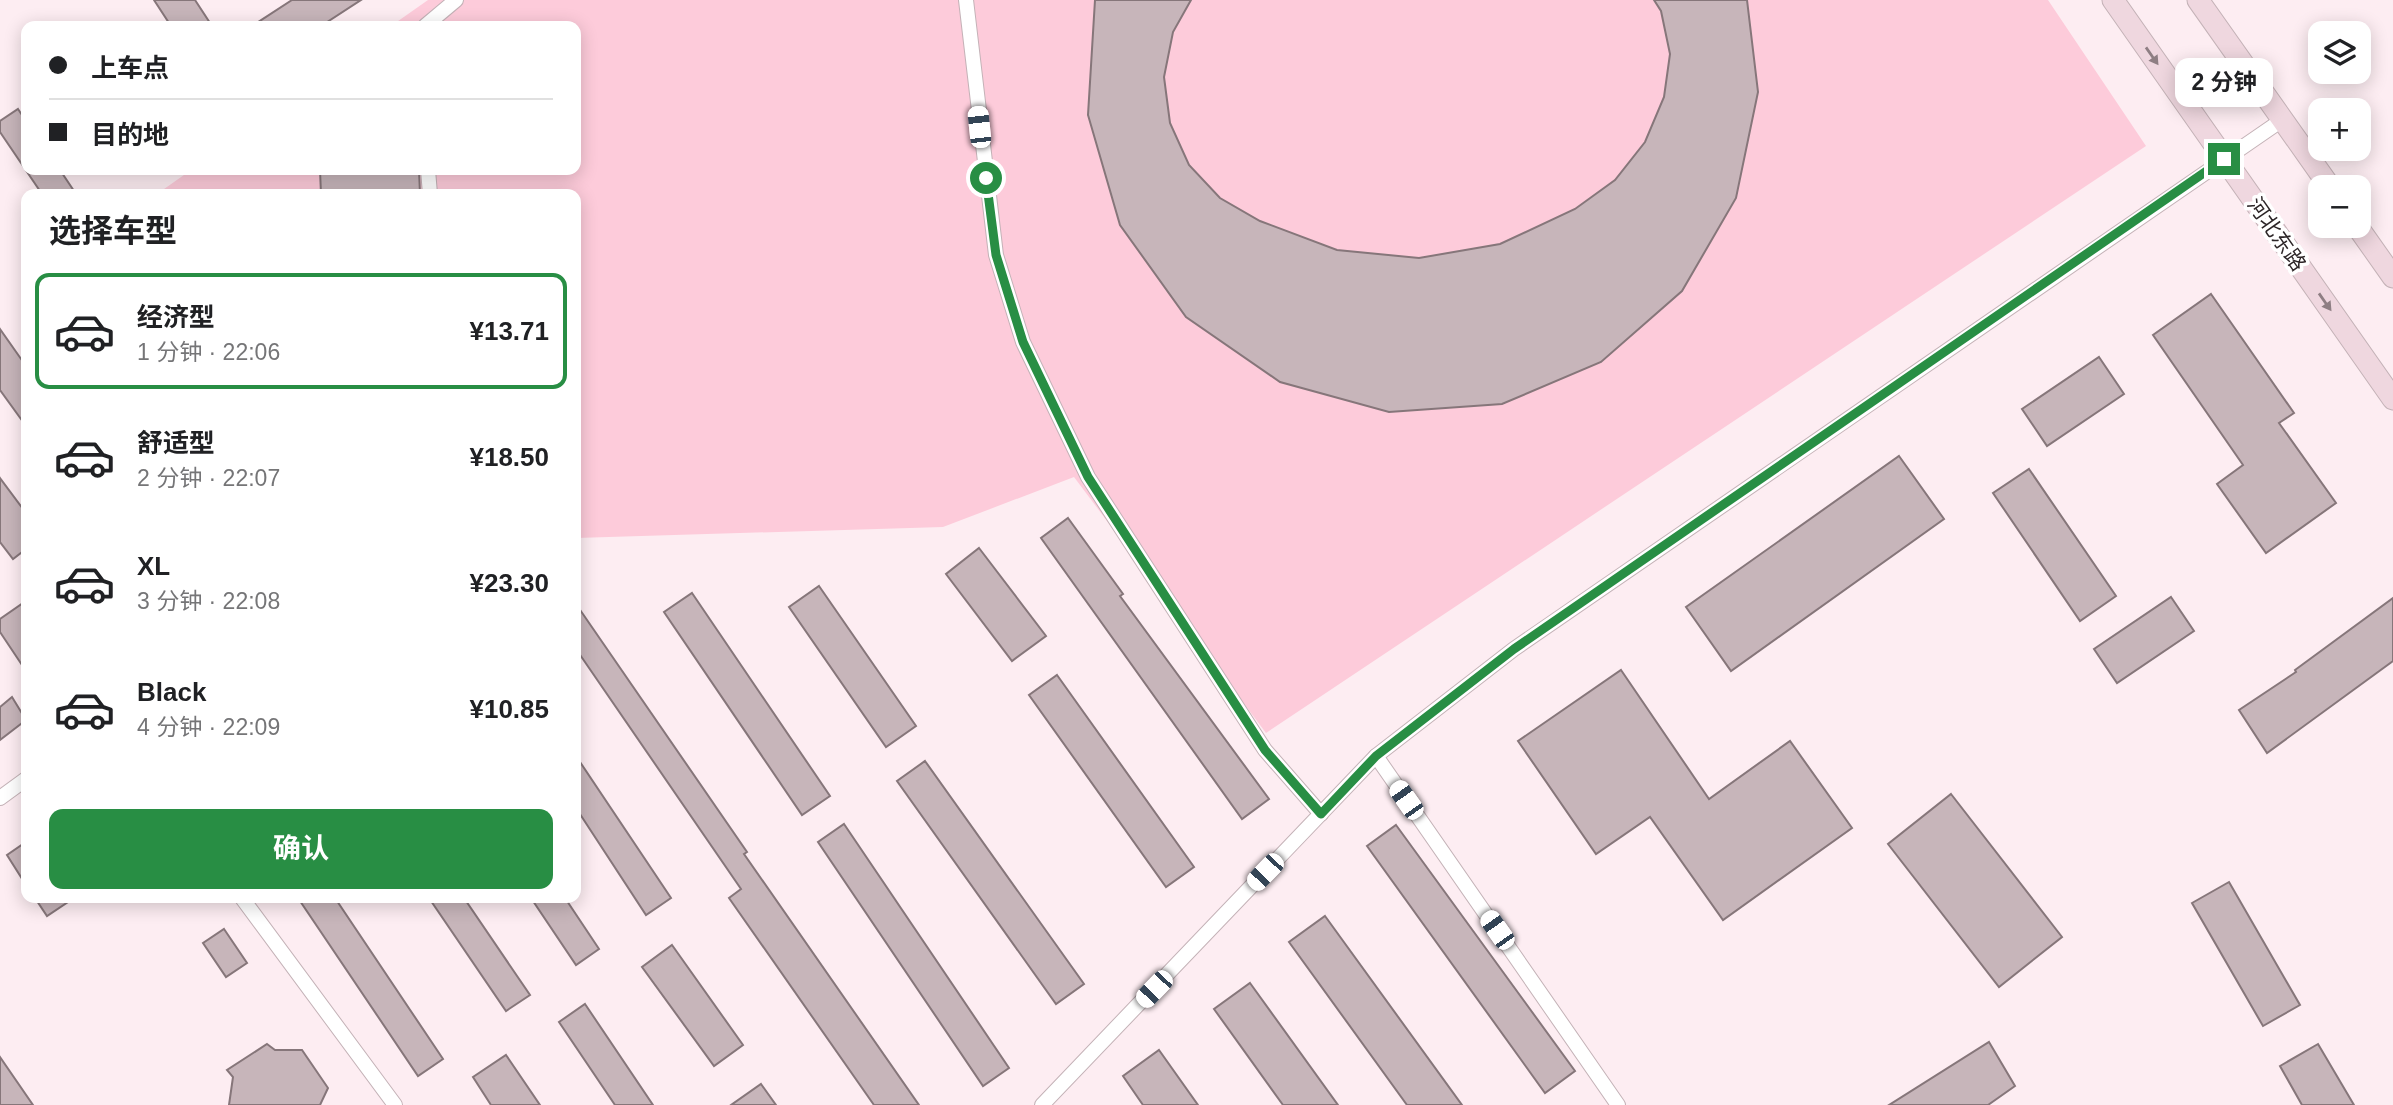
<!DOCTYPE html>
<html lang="zh">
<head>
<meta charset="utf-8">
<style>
	:root { --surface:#fff; --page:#f2f2f2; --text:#202124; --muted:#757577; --line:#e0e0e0; --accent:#288e44 }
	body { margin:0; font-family:Arial,"Noto Sans SC",sans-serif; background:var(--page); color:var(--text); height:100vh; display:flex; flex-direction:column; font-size:26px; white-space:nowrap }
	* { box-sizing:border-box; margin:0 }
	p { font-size:23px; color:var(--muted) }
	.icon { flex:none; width:38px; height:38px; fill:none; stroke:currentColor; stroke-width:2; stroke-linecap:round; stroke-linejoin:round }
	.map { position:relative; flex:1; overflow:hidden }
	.details { position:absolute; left:21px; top:189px; width:560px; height:714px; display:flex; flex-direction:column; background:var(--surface); border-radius:14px; box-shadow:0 4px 18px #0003 }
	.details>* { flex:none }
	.guide { position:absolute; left:21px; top:21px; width:560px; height:154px; border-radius:14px; box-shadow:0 4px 18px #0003; display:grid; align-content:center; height:154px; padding:0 28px; background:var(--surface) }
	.tools { position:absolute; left:2308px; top:21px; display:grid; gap:14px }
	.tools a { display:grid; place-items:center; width:63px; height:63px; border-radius:14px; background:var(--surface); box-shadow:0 4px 18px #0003; font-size:35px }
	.end { position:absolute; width:32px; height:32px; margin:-16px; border:9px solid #288e44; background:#fff; box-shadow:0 0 0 4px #fff }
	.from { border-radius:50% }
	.bubble { position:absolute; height:49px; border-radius:14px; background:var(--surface); box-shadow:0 4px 18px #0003; font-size:23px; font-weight:700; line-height:49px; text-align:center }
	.car { position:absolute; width:21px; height:42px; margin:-21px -10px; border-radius:9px; box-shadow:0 0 5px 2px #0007; background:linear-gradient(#fff 24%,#345 0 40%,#fff 0 76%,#345 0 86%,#fff 0) }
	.guide b { display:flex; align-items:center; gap:24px; height:66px; font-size:26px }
	.guide b+b { border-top:2px solid var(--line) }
	.guide i { width:18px; height:18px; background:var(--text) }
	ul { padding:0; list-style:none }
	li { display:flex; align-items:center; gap:21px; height:116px; margin:0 14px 10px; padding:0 14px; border:4px solid transparent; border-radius:14px }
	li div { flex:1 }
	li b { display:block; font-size:26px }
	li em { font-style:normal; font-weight:700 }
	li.selected { border-color:var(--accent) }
	li>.icon { width:63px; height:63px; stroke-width:1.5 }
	h2 { padding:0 28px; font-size:32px; line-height:84px }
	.action { display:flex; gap:14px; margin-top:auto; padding:14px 28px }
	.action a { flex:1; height:80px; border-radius:14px; background:var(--accent); color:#fff; font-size:28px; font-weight:700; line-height:80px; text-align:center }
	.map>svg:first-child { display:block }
	.garden { fill:#fdcbda }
	.building { fill:#c7b5ba; stroke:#86767a; stroke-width:2 }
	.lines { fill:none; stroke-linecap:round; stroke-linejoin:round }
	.minor-casing { stroke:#c4b2b7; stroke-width:16 }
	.secondary-casing { stroke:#c4b2b7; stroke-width:23 }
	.minor { stroke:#fff; stroke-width:14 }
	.secondary { stroke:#efd7df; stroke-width:21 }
	.oneway { fill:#8e7e83 }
	.route { stroke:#288e44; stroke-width:9 }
	.labels { text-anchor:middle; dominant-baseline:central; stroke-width:7; stroke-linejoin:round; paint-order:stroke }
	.street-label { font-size:21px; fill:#2c2527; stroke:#fff }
</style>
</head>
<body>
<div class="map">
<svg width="2393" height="1105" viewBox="0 0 2393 1105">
	<rect width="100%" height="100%" fill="#fdedf2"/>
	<path class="garden" d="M428,0H2048L2146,146L1266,733L1074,477L943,527L576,538V194H157L191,170H576V26H391Z"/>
	<g class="building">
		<path d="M154,0H195L212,26H171Z"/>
		<path d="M292,0H361L321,26H252Z"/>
		<path d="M1095,0H1191L1173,32L1164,77L1170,123L1189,165L1220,198L1260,221L1337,250L1419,258L1500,244L1575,209L1615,180L1645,142L1664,97L1670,54L1661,11L1654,0H1747L1758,92L1736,198L1682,291L1601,362L1502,404L1389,412L1280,382L1186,317L1120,225L1088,115Z"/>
		<path d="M18,109L26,121V170H60L76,194H42L0,132V121Z"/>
		<path d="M320,170H419L420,194H321Z"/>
		<path d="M2211,294L2294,413L2279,423L2336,503L2266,553L2217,484L2243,465L2153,335Z"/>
		<path d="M0,329L26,366V426L0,390Z"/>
		<path d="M2099,357L2124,394L2047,446L2022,409Z"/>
		<path d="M1899,456L1944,519L1731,671L1686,607Z"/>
		<path d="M2029,469L2116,596L2080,621L1993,493Z"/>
		<path d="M0,478L26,513V549L13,559L0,542Z"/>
		<path d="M1068,518L1123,594L1120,596L1269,799L1242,819L1041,538Z"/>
		<path d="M979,548L1046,636L1012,661L946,574Z"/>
		<path d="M819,586L916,726L886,747L789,607Z"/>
		<path d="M692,593L830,796L802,815L664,612Z"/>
		<path d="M2171,597L2194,631L2117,683L2094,649Z"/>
		<path d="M2393,598V661L2267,753L2239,710L2296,672L2295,670Z"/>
		<path d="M26,601V671L0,632V619Z"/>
		<path d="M576,604L747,852L744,854L919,1105H874L729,898L741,889L576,649Z"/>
		<path d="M1621,670L1709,799L1790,741L1852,828L1723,920L1650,817L1596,854L1518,741Z"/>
		<path d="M1057,675L1194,867L1166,887L1029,695Z"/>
		<path d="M12,697L26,720L0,740V707Z"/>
		<path d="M576,756L671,898L646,915L576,808Z"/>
		<path d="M925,761L1084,984L1056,1004L897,781Z"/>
		<path d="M1951,794L2062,937L1999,987L1888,844Z"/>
		<path d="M844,824L1009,1068L983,1086L818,842Z"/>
		<path d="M1396,825L1575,1071L1545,1093L1367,846Z"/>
		<path d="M26,842V885L7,855Z"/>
		<path d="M2229,882L2300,1005L2263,1026L2192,903Z"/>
		<path d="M35,898H74L47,916Z"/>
		<path d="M298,898H335L443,1059L418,1076Z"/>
		<path d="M429,898H464L530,995L506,1011Z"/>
		<path d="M531,898H565L599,949L576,965Z"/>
		<path d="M1325,916L1462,1105H1407L1289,942Z"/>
		<path d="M224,929L247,963L226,977L203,943Z"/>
		<path d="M672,945L743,1045L714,1066L642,967Z"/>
		<path d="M1250,983L1338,1105H1283L1214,1009Z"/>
		<path d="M585,1004L653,1105H615L559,1022Z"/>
		<path d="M1989,1042L2015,1086L1988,1105H1889Z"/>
		<path d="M267,1044L275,1050H302L328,1088L320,1105H229L233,1077L227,1070Z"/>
		<path d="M2318,1044L2354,1105H2302L2280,1066Z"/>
		<path d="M1159,1050L1198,1105H1143L1123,1076Z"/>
		<path d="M506,1055L540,1105H491L473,1077Z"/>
		<path d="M0,1057L33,1105H0Z"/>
		<path d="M761,1084L776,1105H731Z"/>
	</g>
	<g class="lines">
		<defs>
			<g id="minor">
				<path d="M966,0L996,255L1023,342L1088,477L1265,750L1321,814"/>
				<path d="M425,26L456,0"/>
				<path d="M428,170L430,194"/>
				<path d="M1376,756L1618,1105"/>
				<path d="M0,798L26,779"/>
				<path d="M242,898L395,1105"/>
				<path d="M1042,1105L1376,756L1514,649L2282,120"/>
			</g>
			<g id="secondary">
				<path d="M2113,0L2393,399"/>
				<path d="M2198,0L2330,187"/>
				<path d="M2357,226L2393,277"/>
			</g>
		</defs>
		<use href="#minor" class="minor-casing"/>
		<use href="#secondary" class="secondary-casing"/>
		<use href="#minor" class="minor"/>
		<use href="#secondary" class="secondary"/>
	</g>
	<defs><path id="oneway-solid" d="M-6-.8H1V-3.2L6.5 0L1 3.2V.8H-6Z" transform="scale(1.75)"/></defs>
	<g class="oneway">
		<use href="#oneway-solid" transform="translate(2152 56) rotate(55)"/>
		<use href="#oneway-solid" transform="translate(2325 302) rotate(55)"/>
	</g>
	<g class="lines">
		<path class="route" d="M986,178L996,255L1023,342L1088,477L1265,750L1321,814L1376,756L1514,649L2224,159"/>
	</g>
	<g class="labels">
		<g class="street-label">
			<text transform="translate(2277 234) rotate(55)">河北东路</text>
		</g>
	</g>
</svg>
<div class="tools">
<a><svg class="icon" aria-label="layers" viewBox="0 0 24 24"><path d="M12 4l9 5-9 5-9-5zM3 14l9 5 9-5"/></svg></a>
<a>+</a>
<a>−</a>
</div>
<i class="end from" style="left:986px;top:178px"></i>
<i class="end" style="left:2224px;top:159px"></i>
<div class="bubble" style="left:2175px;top:58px;width:98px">2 分钟</div>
<i class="car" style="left:979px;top:127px;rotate:354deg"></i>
<i class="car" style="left:1406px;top:800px;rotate:325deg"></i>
<i class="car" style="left:1265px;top:872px;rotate:224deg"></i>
<i class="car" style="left:1497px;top:930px;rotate:325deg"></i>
<i class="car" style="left:1154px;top:989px;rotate:224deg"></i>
<div class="guide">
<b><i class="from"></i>上车点</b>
<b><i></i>目的地</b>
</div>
<section class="details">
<h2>选择车型</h2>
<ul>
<li class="selected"><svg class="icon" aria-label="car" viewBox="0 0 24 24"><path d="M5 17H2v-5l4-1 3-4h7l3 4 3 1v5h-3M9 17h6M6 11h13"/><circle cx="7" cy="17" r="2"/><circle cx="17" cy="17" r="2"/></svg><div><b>经济型</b><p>1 分钟 · 22:06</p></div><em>¥13.71</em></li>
<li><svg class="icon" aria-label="car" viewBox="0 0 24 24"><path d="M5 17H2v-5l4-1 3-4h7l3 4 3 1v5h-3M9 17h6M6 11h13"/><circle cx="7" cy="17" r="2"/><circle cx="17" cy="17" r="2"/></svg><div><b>舒适型</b><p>2 分钟 · 22:07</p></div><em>¥18.50</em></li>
<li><svg class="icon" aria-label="car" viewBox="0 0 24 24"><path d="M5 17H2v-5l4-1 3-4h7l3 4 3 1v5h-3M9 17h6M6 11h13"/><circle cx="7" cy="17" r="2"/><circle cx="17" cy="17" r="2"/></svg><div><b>XL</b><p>3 分钟 · 22:08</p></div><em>¥23.30</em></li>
<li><svg class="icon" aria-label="car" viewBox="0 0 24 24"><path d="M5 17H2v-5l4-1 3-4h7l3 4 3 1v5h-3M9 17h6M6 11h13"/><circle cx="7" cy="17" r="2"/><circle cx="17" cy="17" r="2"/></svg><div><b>Black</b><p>4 分钟 · 22:09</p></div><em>¥10.85</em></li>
</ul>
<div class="action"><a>确认</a></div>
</section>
</div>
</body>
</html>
